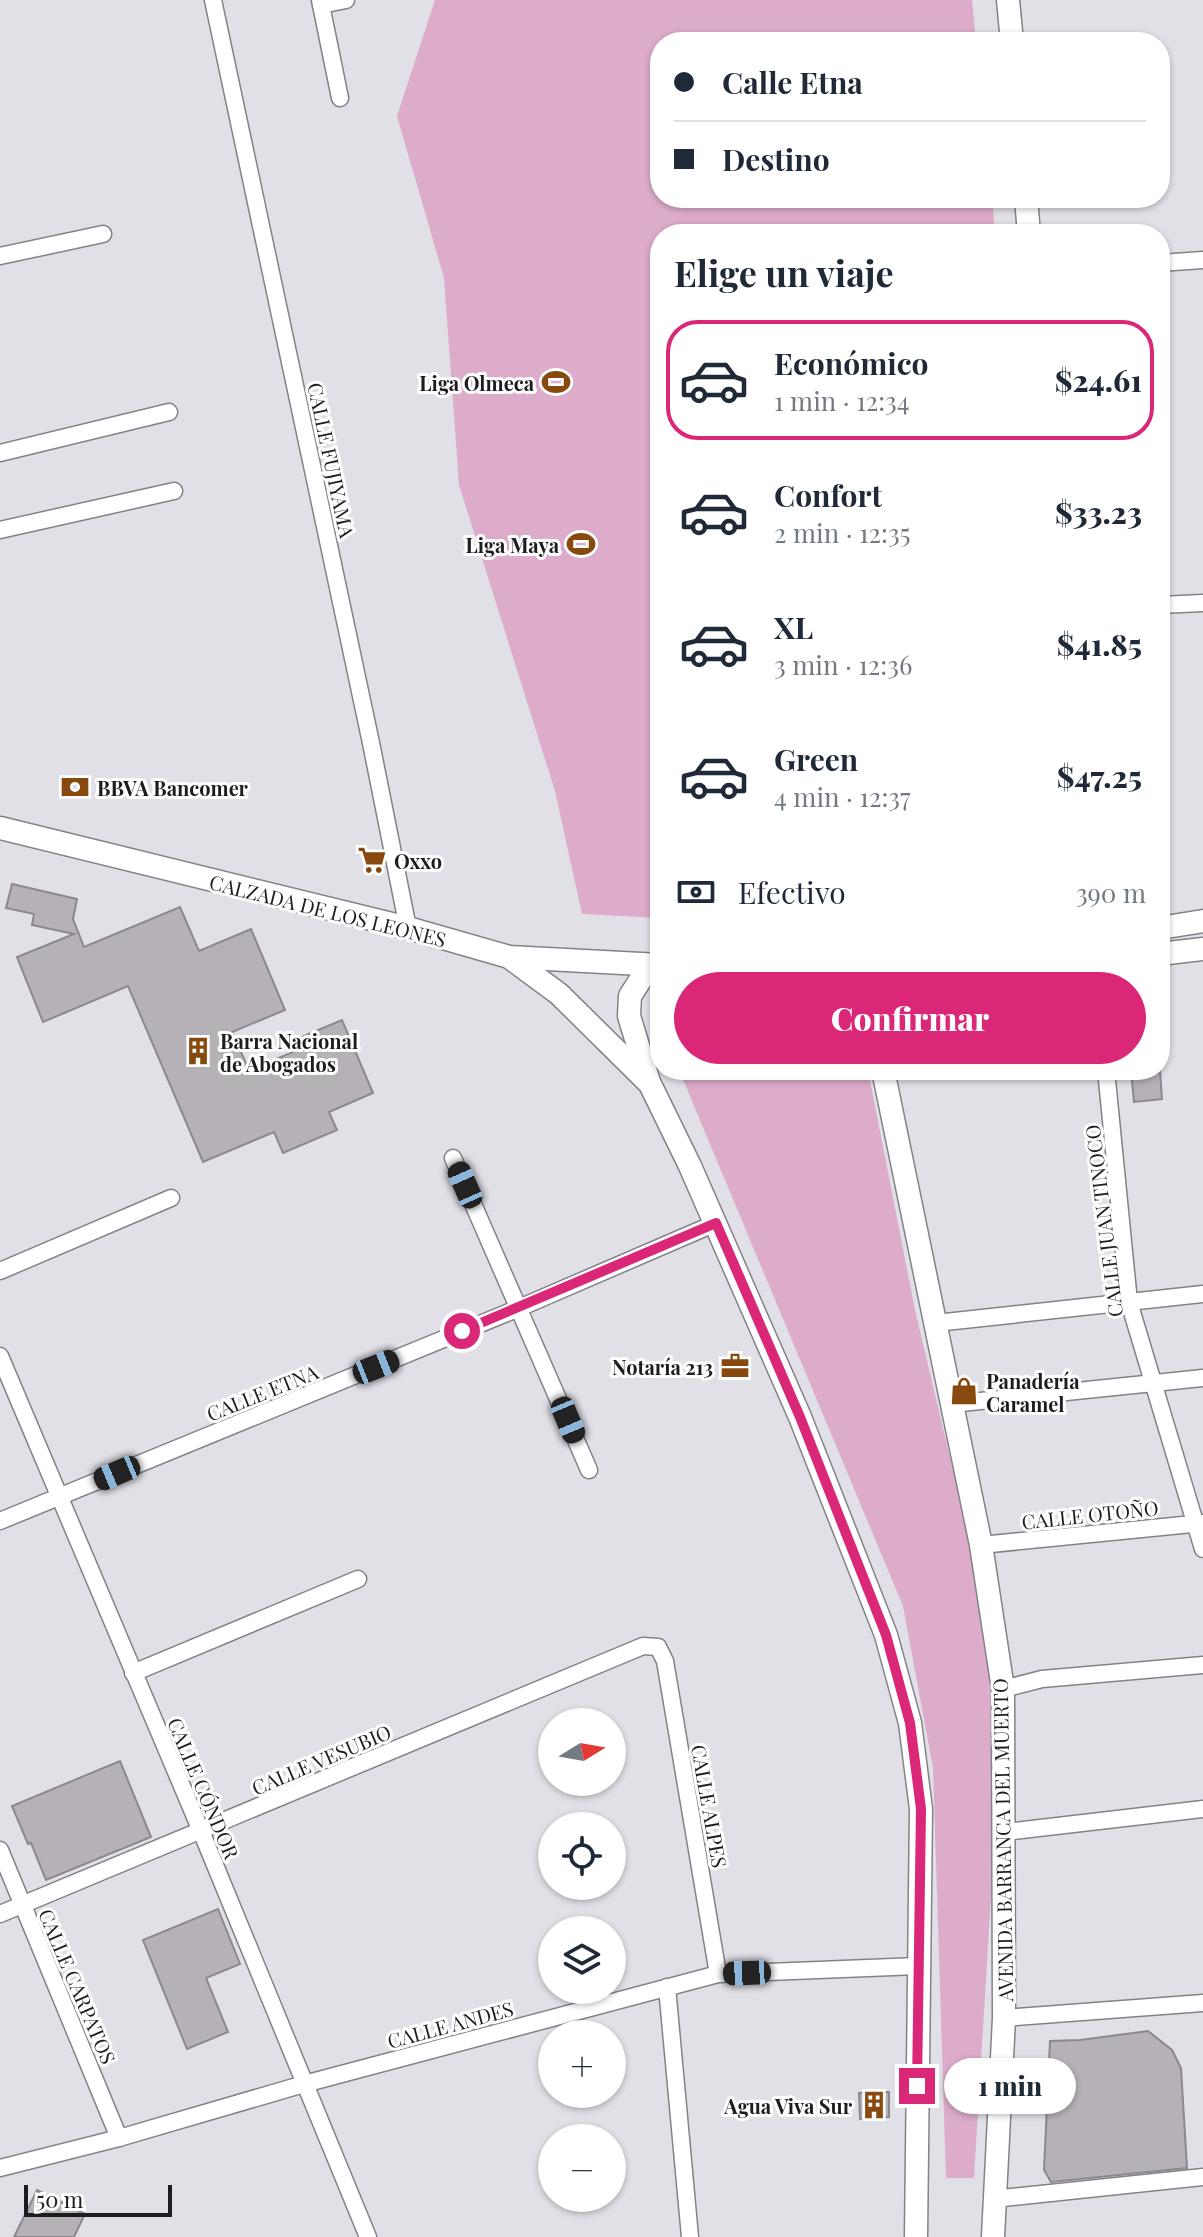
<!DOCTYPE html>
<html lang="es">
<head>
<meta charset="utf-8">
<style>
	:root { --surface:#fff; --page:#f6f6f7; --text:#1f2937; --muted:#747a83; --line:#e0e1e3; --accent:#db2777 }
	body { margin:0; font-family:"Playfair Display",serif; background:var(--page); color:var(--text); height:100vh; display:flex; flex-direction:column; font-size:30px; white-space:nowrap }
	* { box-sizing:border-box; margin:0 }
	p { font-size:26px; color:var(--muted) }
	.icon { flex:none; width:44px; height:44px; fill:none; stroke:currentColor; stroke-width:2; stroke-linecap:round; stroke-linejoin:round }
	.map { position:relative; flex:1; overflow:hidden }
	.details { position:absolute; left:650px; top:224px; width:520px; height:856px; display:flex; flex-direction:column; background:var(--surface); border-radius:32px; box-shadow:0 2px 6px #0004 }
	.details>* { flex:none }
	.hud { position:absolute; left:650px; top:32px; width:520px; height:176px; border-radius:32px; box-shadow:0 2px 6px #0004; display:grid; align-content:center; height:176px; padding:0 24px; background:var(--surface) }
	.needle { width:52px; rotate:79deg }
	.tools { position:absolute; left:538px; top:1708px; display:grid; gap:16px }
	.tools a { display:grid; place-items:center; width:88px; height:88px; border-radius:50%; background:var(--surface); box-shadow:0 2px 6px #0004; font-size:40px }
	.scale { position:absolute; left:24px; bottom:20px; width:148px; box-sizing:border-box; padding-left:8px; border:4px solid #1d1d20; border-top:0; font-size:22px; line-height:28px; white-space:nowrap; color:#1d1d20; -webkit-text-stroke:6px #fff; paint-order:stroke }
	.end { position:absolute; width:36px; height:36px; margin:-18px; border:10px solid #db2777; background:#fff; box-shadow:0 0 0 4px #fff }
	.from { border-radius:50% }
	.bubble { position:absolute; height:56px; border-radius:28px; background:var(--surface); box-shadow:0 2px 6px #0004; font-size:26px; font-weight:800; line-height:56px; text-align:center }
	.car { position:absolute; width:24px; height:48px; margin:-24px -12px; border-radius:10px; box-shadow:0 0 6px 2px #0007; background:linear-gradient(#222 24%,#8ab4d8 0 40%,#222 0 76%,#8ab4d8 0 86%,#222 0) }
	.hud b { display:flex; align-items:center; gap:28px; height:76px; font-size:30px }
	.hud b+b { border-top:2px solid var(--line) }
	.hud i { width:20px; height:20px; background:var(--text) }
	ul { padding:0; list-style:none }
	li { display:flex; align-items:center; gap:24px; height:120px; margin:0 16px 12px; padding:0 8px; border:4px solid transparent; border-radius:32px }
	li div { flex:1 }
	li b { display:block; font-size:30px }
	li em { font-style:normal; font-weight:800 }
	li.active { border-color:var(--accent) }
	li>.icon { width:72px; height:72px; stroke-width:1.5 }
	h2 { padding:0 24px; font-size:36px; line-height:96px }
	.pay { display:flex; align-items:center; gap:20px; height:88px; padding:0 24px; font-size:30px }
	.pay p { margin-inline-start:auto }
	.cta { display:flex; gap:16px; margin-top:auto; padding:16px 24px }
	.cta a { flex:1; height:92px; border-radius:48px; background:var(--accent); color:#fff; font-size:32px; font-weight:800; line-height:92px; text-align:center }
	.map>svg:first-child { display:block }
	.green { fill:#dcacca }
	.building { fill:#b5b1b7; stroke:#8c888e; stroke-width:2 }
	.lines { fill:none; stroke-linecap:round; stroke-linejoin:round }
	.minor-casing { stroke:#828288; stroke-width:19 }
	.secondary-casing { stroke:#828288; stroke-width:25 }
	.minor { stroke:#fff; stroke-width:16 }
	.secondary { stroke:#fff; stroke-width:22 }
	.route { stroke:#db2777; stroke-width:10 }
	.labels { text-anchor:middle; dominant-baseline:central; stroke-width:6; stroke-linejoin:round; paint-order:stroke }
	.poi-label { font-size:20px; font-weight:bold; fill:#1d1d20; stroke:#fff; text-anchor:end }
	.street-label { font-size:20px; fill:#1d1d20; stroke:#fff }
</style>
</head>
<body>
<div class="map">
<svg width="1203" height="2237" viewBox="0 0 1203 2237">
	<rect width="100%" height="100%" fill="#e1e0e7"/>
	<g class="green">
		<path d="M435,0H972L976,42H660V198H992L995,234H660V918L582,914L555,791L459,485L444,278L397,116Z"/>
		<path d="M679,1070H868L915,1310L970,1542L989,1659L995,1829L974,2178H946L933,1768L903,1606Z"/>
	</g>
	<g class="building">
		<path d="M12,884L77,899L73,919L84,947L180,907L199,951L251,929L285,1010L232,1032L249,1070L303,1048L299,1038L342,1020L373,1093L329,1112L337,1130L283,1153L274,1132L203,1162L128,986L43,1022L17,957L74,934L32,925L34,914L6,908Z"/>
		<path d="M1131,1070H1160L1162,1099L1134,1102Z"/>
		<path d="M120,1761L151,1837L46,1880L31,1843L28,1844L12,1806Z"/>
		<path d="M218,1909L240,1964L206,1978L228,2032L187,2049L143,1940Z"/>
		<path d="M1148,2031L1172,2050L1181,2068L1187,2168L1051,2182L1044,2170L1050,2041L1080,2040Z"/>
		<path d="M889,2092V2117L860,2119L859,2093Z"/>
		<path d="M37,2190L85,2214L74,2237H14Z"/>
	</g>
	<g class="lines">
		<defs>
			<g id="minor">
				<path d="M213,0L371,743L408,928"/>
				<path d="M320,0L340,98"/>
				<path d="M321,5L346,0"/>
				<path d="M0,256L103,234"/>
				<path d="M1160,263L1203,260"/>
				<path d="M0,453L169,412"/>
				<path d="M0,530L174,491"/>
				<path d="M1160,605L1203,603"/>
				<path d="M1106,1070L1129,1302L1203,1549"/>
				<path d="M453,1158L589,1470"/>
				<path d="M0,1271L171,1198"/>
				<path d="M936,1323L1203,1294"/>
				<path d="M0,1356L201,1831L368,2237"/>
				<path d="M951,1404L1203,1378"/>
				<path d="M0,1521L519,1308L716,1223"/>
				<path d="M981,1545L1203,1523"/>
				<path d="M133,1673L358,1579"/>
				<path d="M1003,1689L1042,1679L1203,1665"/>
				<path d="M1005,1832L1203,1809"/>
				<path d="M0,1850L119,2138"/>
				<path d="M0,1914L643,1646L658,1647L665,1661L718,1974"/>
				<path d="M667,1987L690,2237"/>
				<path d="M1004,2018L1203,2003"/>
				<path d="M0,2168L119,2138L304,2084L718,1974L918,1966"/>
				<path d="M993,2199L1203,2177"/>
			</g>
			<g id="secondary">
				<path d="M1008,0L1012,42"/>
				<path d="M1026,198L1029,234"/>
				<path d="M0,828L408,928L509,957L660,965"/>
				<path d="M1160,928L1203,921"/>
				<path d="M1160,954L1203,949"/>
				<path d="M509,957L559,994L648,1082"/>
				<path d="M650,965L630,996L629,1016L649,1082L690,1166L800,1417L886,1635L910,1723L921,1809L916,2237"/>
				<path d="M883,1070L981,1545L1003,1689L1004,2018L993,2237"/>
			</g>
		</defs>
		<use href="#minor" class="minor-casing"/>
		<use href="#secondary" class="secondary-casing"/>
		<use href="#minor" class="minor"/>
		<use href="#secondary" class="secondary"/>
	</g>
	<g class="lines">
		<path class="route" d="M462,1331L716,1223L800,1417L886,1635L910,1723L921,1809L917,2086"/>
	</g>
	<defs>
		<symbol id="stadium-bare" viewBox="-9 -9 18 18"><path d="M0-5a6.5 5 0 1 0 0 10a6.5 5 0 1 0 0-10ZM-3.5-1.8h7v3.6h-7Z" fill="#88490e" stroke="#fff" stroke-width="2.5" paint-order="stroke"/></symbol>
		<symbol id="bank-bare" viewBox="-9 -9 18 18"><path d="M-6-4H6V4H-6ZM0-2.3a2.3 2.3 0 1 0 0 4.6a2.3 2.3 0 1 0 0-4.6Z" fill="#88490e" stroke="#fff" stroke-width="2.5" paint-order="stroke"/></symbol>
		<symbol id="supermarket-bare" viewBox="-9 -9 18 18"><path d="M-6-5.5h2.5l.6 2H6L4.5 2H-2.5L-4.4-4H-6ZM-1.5 3.2a1.3 1.3 0 1 0 .1 0ZM3 3.2a1.3 1.3 0 1 0 .1 0Z" fill="#88490e" stroke="#fff" stroke-width="2.5" paint-order="stroke"/></symbol>
		<symbol id="building-bare" viewBox="-9 -9 18 18"><path d="M-4-6H4V6H1V3H-1V6H-4ZM-2.5-4.3h1.7v1.8h-1.7ZM.8-4.3h1.7v1.8H.8ZM-2.5-1h1.7V.8h-1.7ZM.8-1h1.7V.8H.8Z" fill="#88490e" stroke="#fff" stroke-width="2.5" paint-order="stroke"/></symbol>
		<symbol id="office-bare" viewBox="-9 -9 18 18"><path d="M-6-3h4V-5.5h4V-3h4V5H-6ZM-1-4.5V-3h2v-1.5ZM-6 0V1H6V0Z" fill="#88490e" stroke="#fff" stroke-width="2.5" paint-order="stroke"/></symbol>
		<symbol id="shop-bare" viewBox="-9 -9 18 18"><path d="M-5-2.5h2.3a2.7 3.5 0 0 1 5.4 0H5L5.5 6h-11ZM-1.5-2.5h3a1.5 2.3 0 0 0-3 0Z" fill="#88490e" stroke="#fff" stroke-width="2.5" paint-order="stroke"/></symbol>
	</defs>
	<g fill-rule="evenodd">
		<use href="#stadium-bare" x="536" y="362" width="40" height="40"/>
		<use href="#stadium-bare" x="561" y="524" width="40" height="40"/>
		<use href="#bank-bare" x="55" y="767" width="40" height="40"/>
		<use href="#supermarket-bare" x="352" y="840" width="40" height="40"/>
		<use href="#building-bare" x="178" y="1031" width="40" height="40"/>
		<use href="#office-bare" x="715" y="1346" width="40" height="40"/>
		<use href="#shop-bare" x="944" y="1371" width="40" height="40"/>
		<use href="#building-bare" x="854" y="2085" width="40" height="40"/>
	</g>
	<g class="labels">
		<g class="poi-label">
			<text x="534" y="382">Liga Olmeca</text>
			<text x="559" y="544">Liga Maya</text>
			<text x="97" y="787" text-anchor="start">BBVA Bancomer</text>
			<text x="394" y="860" text-anchor="start">Oxxo</text>
			<text x="220" y="1040" text-anchor="start">Barra Nacional<tspan x="220" dy="23">de Abogados</tspan></text>
			<text x="713" y="1366">Notaría 213</text>
			<text x="986" y="1380" text-anchor="start">Panadería<tspan x="986" dy="23">Caramel</tspan></text>
			<text x="852" y="2105">Agua Viva Sur</text>
		</g>
		<g class="street-label">
			<text transform="translate(332 460) rotate(78)">CALLE FUJIYAMA</text>
			<text transform="translate(328 910) rotate(14)">CALZADA DE LOS LEONES</text>
			<text transform="translate(1103 1221) rotate(-97)">CALLE JUAN TINOCO</text>
			<text transform="translate(262 1392) rotate(-22)">CALLE ETNA</text>
			<text transform="translate(1090 1514) rotate(-6)">CALLE OTOÑO</text>
			<text transform="translate(321 1759) rotate(-23)">CALLE VESUBIO</text>
			<text transform="translate(204 1788) rotate(67)">CALLE CÓNDOR</text>
			<text transform="translate(710 1806) rotate(80)">CALLE ALPES</text>
			<text transform="translate(1002 1840) rotate(-91)">AVENIDA BARRANCA DEL MUERTO</text>
			<text transform="translate(78 1986) rotate(67)">CALLE CARPATOS</text>
			<text transform="translate(450 2024) rotate(-15)">CALLE ANDES</text>
		</g>
	</g>
</svg>
<div class="tools">
<a><svg class="needle" viewBox="-14 -14 28 28"><path d="M0-13l5 13h-10z" fill="#e53935"/><path d="M0 13l5-13h-10z" fill="#747a83"/></svg></a>
<a><svg class="icon" aria-label="locate" viewBox="0 0 24 24"><circle cx="12" cy="12" r="6"/><path d="M12 2v4M12 18v4M2 12h4M18 12h4"/></svg></a>
<a><svg class="icon" aria-label="layers" viewBox="0 0 24 24"><path d="M12 4l9 5-9 5-9-5zM3 14l9 5 9-5"/></svg></a>
<a>+</a>
<a>−</a>
</div>
<div class="scale">50 m</div>
<i class="end from" style="left:462px;top:1331px"></i>
<i class="end" style="left:917px;top:2086px"></i>
<div class="bubble" style="left:944px;top:2058px;width:132px">1 min</div>
<i class="car" style="left:465px;top:1185px;rotate:336deg"></i>
<i class="car" style="left:376px;top:1367px;rotate:68deg"></i>
<i class="car" style="left:568px;top:1420px;rotate:157deg"></i>
<i class="car" style="left:117px;top:1473px;rotate:247deg"></i>
<i class="car" style="left:747px;top:1973px;rotate:268deg"></i>
<div class="hud">
<b><i class="from"></i>Calle Etna</b>
<b><i></i>Destino</b>
</div>
<section class="details">
<h2>Elige un viaje</h2>
<ul>
<li class="active"><svg class="icon" aria-label="car" viewBox="0 0 24 24"><path d="M5 17H2v-5l4-1 3-4h7l3 4 3 1v5h-3M9 17h6M6 11h13"/><circle cx="7" cy="17" r="2"/><circle cx="17" cy="17" r="2"/></svg><div><b>Económico</b><p>1 min · 12:34</p></div><em>$24.61</em></li>
<li><svg class="icon" aria-label="car" viewBox="0 0 24 24"><path d="M5 17H2v-5l4-1 3-4h7l3 4 3 1v5h-3M9 17h6M6 11h13"/><circle cx="7" cy="17" r="2"/><circle cx="17" cy="17" r="2"/></svg><div><b>Confort</b><p>2 min · 12:35</p></div><em>$33.23</em></li>
<li><svg class="icon" aria-label="car" viewBox="0 0 24 24"><path d="M5 17H2v-5l4-1 3-4h7l3 4 3 1v5h-3M9 17h6M6 11h13"/><circle cx="7" cy="17" r="2"/><circle cx="17" cy="17" r="2"/></svg><div><b>XL</b><p>3 min · 12:36</p></div><em>$41.85</em></li>
<li><svg class="icon" aria-label="car" viewBox="0 0 24 24"><path d="M5 17H2v-5l4-1 3-4h7l3 4 3 1v5h-3M9 17h6M6 11h13"/><circle cx="7" cy="17" r="2"/><circle cx="17" cy="17" r="2"/></svg><div><b>Green</b><p>4 min · 12:37</p></div><em>$47.25</em></li>
</ul>
<div class="pay"><svg class="icon" aria-label="cash" viewBox="0 0 24 24"><path d="M3 7h18v10H3z"/><circle cx="12" cy="12" r="2"/></svg>Efectivo<p>390 m</p></div>
<div class="cta"><a>Confirmar</a></div>
</section>
</div>
</body>
</html>
